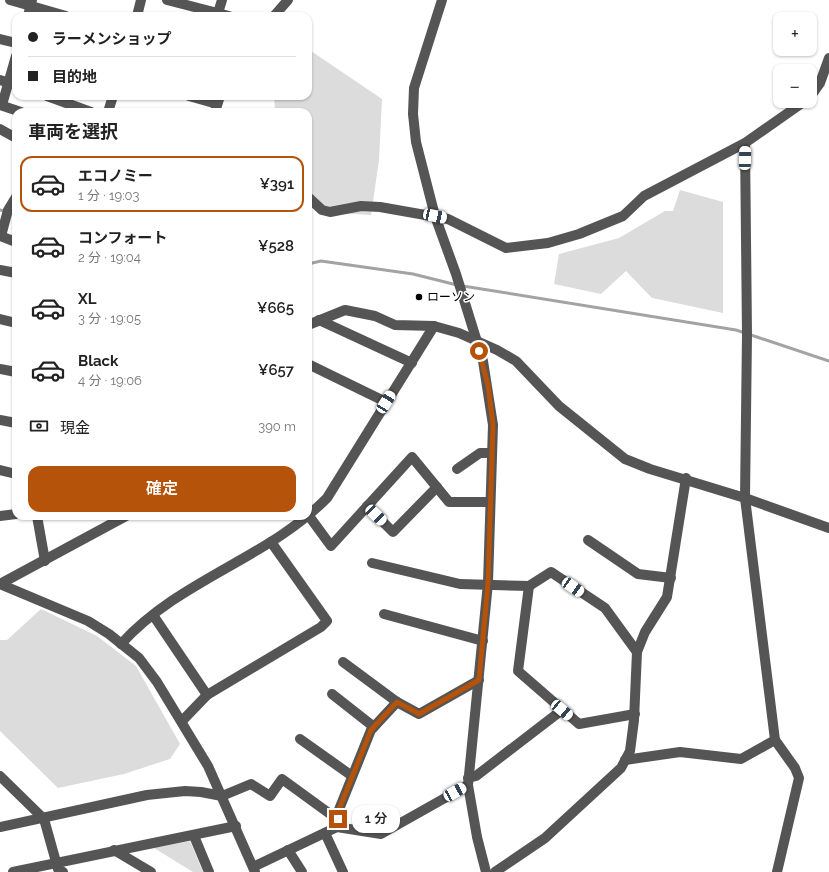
<!DOCTYPE html>
<html lang="ja">
<head>
<meta charset="utf-8">
<style>
	:root { --surface:#fff; --page:#f2f2f2; --text:#222; --muted:#767676; --line:#e0e0e0; --accent:#b45309 }
	body { margin:0; font-family:Raleway,"Noto Sans JP",sans-serif; background:var(--page); color:var(--text); height:100vh; display:flex; flex-direction:column; font-size:15px; white-space:nowrap }
	* { box-sizing:border-box; margin:0 }
	p { font-size:13px; color:var(--muted) }
	.icon { flex:none; width:22px; height:22px; fill:none; stroke:currentColor; stroke-width:2; stroke-linecap:round; stroke-linejoin:round }
	.map { position:relative; flex:1; overflow:hidden }
	.panel { position:absolute; left:12px; top:108px; width:300px; height:412px; display:flex; flex-direction:column; background:var(--surface); border-radius:12px; box-shadow:0 1px 3px #0004 }
	.panel>* { flex:none }
	.hud { position:absolute; left:12px; top:12px; width:300px; height:88px; border-radius:12px; box-shadow:0 1px 3px #0004; display:grid; align-content:center; height:88px; padding:0 16px; background:var(--surface) }
	.tools { position:absolute; left:773px; top:12px; display:grid; gap:8px }
	.tools a { display:grid; place-items:center; width:44px; height:44px; border-radius:8px; background:var(--surface); box-shadow:0 1px 3px #0004; font-size:20px }
	.end { position:absolute; width:18px; height:18px; margin:-9px; border:5px solid #b45309; background:#fff; box-shadow:0 0 0 2px #fff }
	.from { border-radius:50% }
	.bubble { position:absolute; height:28px; border-radius:12px; background:var(--surface); box-shadow:0 1px 3px #0004; font-size:13px; font-weight:600; line-height:28px; text-align:center }
	.car { position:absolute; width:12px; height:24px; margin:-12px -6px; border-radius:5px; box-shadow:0 0 3px 1px #0007; background:linear-gradient(#fff 24%,#345 0 40%,#fff 0 76%,#345 0 86%,#fff 0) }
	.hud b { display:flex; align-items:center; gap:14px; height:38px; font-size:15px }
	.hud b+b { border-top:1px solid var(--line) }
	.hud i { width:10px; height:10px; background:var(--text) }
	ul { padding:0; list-style:none }
	li { display:flex; align-items:center; gap:12px; height:56px; margin:0 8px 6px; padding:0 8px; border:2px solid transparent; border-radius:12px }
	li div { flex:1 }
	li b { display:block; font-size:15px }
	li em { font-style:normal; font-weight:600 }
	li.selected { border-color:var(--accent) }
	li>.icon { width:36px; height:36px; stroke-width:1.5 }
	h2 { padding:0 16px; font-size:18px; line-height:48px }
	.pay { display:flex; align-items:center; gap:10px; height:44px; padding:0 16px; font-size:15px }
	.pay p { margin-inline-start:auto }
	.action { display:flex; gap:8px; margin-top:auto; padding:8px 16px }
	.action a { flex:1; height:46px; border-radius:12px; background:var(--accent); color:#fff; font-size:16px; font-weight:600; line-height:46px; text-align:center }
	.map>svg:first-child { display:block }
	.green { fill:#dcdcdc }
	.lines { fill:none; stroke-linecap:round; stroke-linejoin:round }
	.stream { stroke:#a3a3a3; stroke-width:3 }
	.minor { stroke:#555; stroke-width:10 }
	.route { stroke:#b45309; stroke-width:5 }
	.poi-dot { fill:#000; stroke:#fff; stroke-width:1.5 }
	.labels { text-anchor:middle; dominant-baseline:central; stroke-width:3; stroke-linejoin:round; paint-order:stroke }
	.poi-label { font-size:12px; fill:#000; stroke:#fff; text-anchor:start }
</style>
</head>
<body>
<div class="map">
<svg width="829" height="872" viewBox="0 0 829 872">
	<rect width="100%" height="100%" fill="#fff"/>
	<g class="green">
		<path d="M308,49L382,99L379,160L371,215L337,213L308,204V112H270L275,110L274,96H308Z"/>
		<path d="M680,190L723,202V313L652,298L626,271L601,294L554,284L559,254L619,238L665,211H673Z"/>
		<path d="M41,609L97,636L136,666L180,744L170,759L124,774L58,788L0,731V640H7Z"/>
		<path d="M190,841L203,872H193L154,848Z"/>
	</g>
	<g class="lines">
		<g class="stream">
			<path d="M0,210L16,214"/>
			<path d="M308,264L321,261L413,274L457,285"/>
			<path d="M463,286L736,330L829,361"/>
		</g>
		<g class="minor">
			<path d="M10,0L66,16"/>
			<path d="M167,0L229,16"/>
			<path d="M442,0L414,88L413,114L416,142L435,216L456,274L483,361L493,425L488,583L468,785L477,837L486,872"/>
			<path d="M218,13L222,0"/>
			<path d="M28,16L32,0"/>
			<path d="M137,16L141,0"/>
			<path d="M274,16L288,0"/>
			<path d="M0,39L16,43"/>
			<path d="M0,80L16,85"/>
			<path d="M47,96L91,112"/>
			<path d="M189,96L217,104"/>
			<path d="M810,97L820,83L829,58"/>
			<path d="M0,105L21,112"/>
			<path d="M2,105L16,56"/>
			<path d="M108,112L113,96"/>
			<path d="M215,112L220,96"/>
			<path d="M0,129L16,138"/>
			<path d="M745,143L747,334L745,498L775,740L795,768L799,778L777,872"/>
			<path d="M308,197L322,210L330,212L361,206L380,207L448,219L506,248L548,243L579,234L623,216L644,196L745,143L805,101"/>
			<path d="M0,236L16,242"/>
			<path d="M1,236L8,210L16,197"/>
			<path d="M0,270L16,273"/>
			<path d="M0,319L16,323"/>
			<path d="M319,320L412,363"/>
			<path d="M308,325L345,310L375,316L395,325L434,326L459,333L497,350L516,361L559,406L625,459L650,469L745,498L829,528"/>
			<path d="M308,364L386,402"/>
			<path d="M0,369L16,372"/>
			<path d="M0,420L16,423"/>
			<path d="M457,469L480,453H492"/>
			<path d="M0,470L16,474"/>
			<path d="M367,506L393,532L437,487"/>
			<path d="M0,516L16,514"/>
			<path d="M37,516L45,561"/>
			<path d="M309,516L331,546L412,457L449,502H490"/>
			<path d="M588,540L638,574L671,578"/>
			<path d="M372,563L460,584L529,586L551,572L605,608L637,652"/>
			<path d="M0,584L88,621L109,634L139,658L157,682L208,766L255,872"/>
			<path d="M0,584L126,516"/>
			<path d="M529,586L518,671L579,724L635,714"/>
			<path d="M384,614L483,641"/>
			<path d="M153,615L207,695"/>
			<path d="M121,644C180,579 267,559 327,498L434,326"/>
			<path d="M343,662L397,702"/>
			<path d="M332,694L374,727"/>
			<path d="M182,721L207,695L321,627L327,621L271,542"/>
			<path d="M300,739L352,776"/>
			<path d="M625,760L680,752L741,759L775,740"/>
			<path d="M0,776L44,819L58,869L63,872"/>
			<path d="M468,778L476,776L562,710"/>
			<path d="M337,823L338,812L371,730L397,702L419,714L479,680"/>
			<path d="M0,827L147,795L185,791L201,792L222,796L251,784L270,796L282,779L337,819"/>
			<path d="M325,833L343,872"/>
			<path d="M194,836L209,872"/>
			<path d="M114,850L151,872"/>
			<path d="M288,850L302,872"/>
			<path d="M253,867L337,827L381,834L468,785"/>
			<path d="M13,872L236,826"/>
			<path d="M495,872L545,838L621,768L630,751L634,720L637,652L645,632L667,597L686,478"/>
		</g>
	</g>
	<g class="lines">
		<path class="route" d="M338,819V812L371,730L397,702L419,714L479,680L488,583L493,425L488,385L479,351"/>
	</g>
	<circle class="poi-dot" cx="419" cy="297" r="4"/>
	<g class="labels">
		<g class="poi-label">
			<text x="427" y="297">ローソン</text>
		</g>
	</g>
</svg>
<div class="tools">
<a>+</a>
<a>−</a>
</div>
<i class="end from" style="left:479px;top:351px"></i>
<i class="end" style="left:338px;top:819px"></i>
<div class="bubble" style="left:352px;top:805px;width:48px">1 分</div>
<i class="car" style="left:745px;top:158px;rotate:1deg"></i>
<i class="car" style="left:435px;top:216px;rotate:102deg"></i>
<i class="car" style="left:386px;top:402px;rotate:32deg"></i>
<i class="car" style="left:376px;top:515px;rotate:134deg"></i>
<i class="car" style="left:573px;top:587px;rotate:124deg"></i>
<i class="car" style="left:562px;top:710px;rotate:130deg"></i>
<i class="car" style="left:455px;top:792px;rotate:61deg"></i>
<div class="hud">
<b><i class="from"></i>ラーメンショップ</b>
<b><i></i>目的地</b>
</div>
<section class="panel">
<h2>車両を選択</h2>
<ul>
<li class="selected"><svg class="icon" aria-label="car" viewBox="0 0 24 24"><path d="M5 17H2v-5l4-1 3-4h7l3 4 3 1v5h-3M9 17h6M6 11h13"/><circle cx="7" cy="17" r="2"/><circle cx="17" cy="17" r="2"/></svg><div><b>エコノミー</b><p>1 分 · 19:03</p></div><em>¥391</em></li>
<li><svg class="icon" aria-label="car" viewBox="0 0 24 24"><path d="M5 17H2v-5l4-1 3-4h7l3 4 3 1v5h-3M9 17h6M6 11h13"/><circle cx="7" cy="17" r="2"/><circle cx="17" cy="17" r="2"/></svg><div><b>コンフォート</b><p>2 分 · 19:04</p></div><em>¥528</em></li>
<li><svg class="icon" aria-label="car" viewBox="0 0 24 24"><path d="M5 17H2v-5l4-1 3-4h7l3 4 3 1v5h-3M9 17h6M6 11h13"/><circle cx="7" cy="17" r="2"/><circle cx="17" cy="17" r="2"/></svg><div><b>XL</b><p>3 分 · 19:05</p></div><em>¥665</em></li>
<li><svg class="icon" aria-label="car" viewBox="0 0 24 24"><path d="M5 17H2v-5l4-1 3-4h7l3 4 3 1v5h-3M9 17h6M6 11h13"/><circle cx="7" cy="17" r="2"/><circle cx="17" cy="17" r="2"/></svg><div><b>Black</b><p>4 分 · 19:06</p></div><em>¥657</em></li>
</ul>
<div class="pay"><svg class="icon" aria-label="cash" viewBox="0 0 24 24"><path d="M3 7h18v10H3z"/><circle cx="12" cy="12" r="2"/></svg>現金<p>390 m</p></div>
<div class="action"><a>確定</a></div>
</section>
</div>
</body>
</html>
